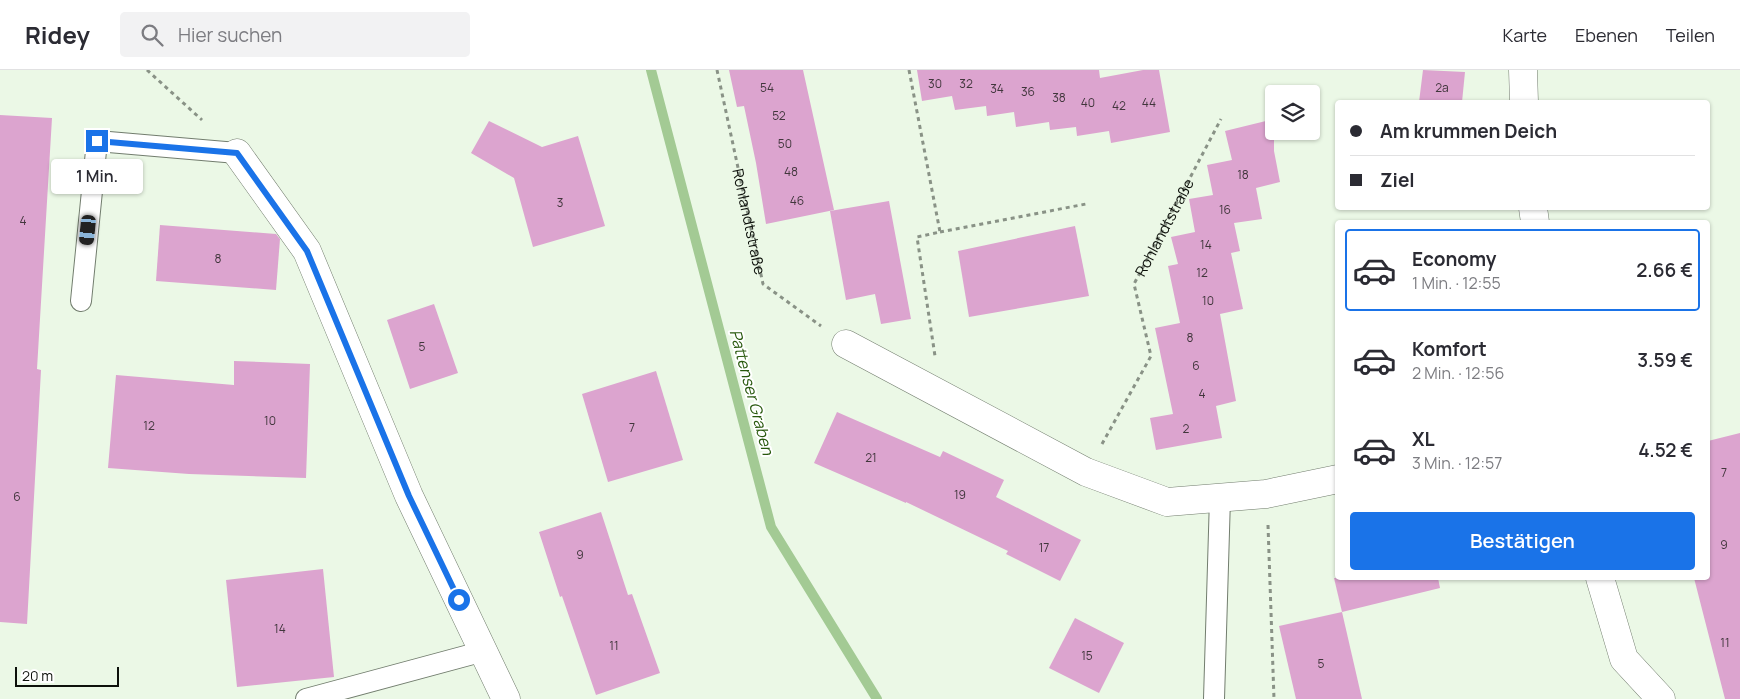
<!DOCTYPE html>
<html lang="de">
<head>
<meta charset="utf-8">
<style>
	:root { --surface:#fff; --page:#f2f2f3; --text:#2b2b33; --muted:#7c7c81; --line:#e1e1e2; --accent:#1a73e8 }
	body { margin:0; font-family:Manrope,sans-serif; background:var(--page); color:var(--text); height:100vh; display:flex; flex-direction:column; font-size:19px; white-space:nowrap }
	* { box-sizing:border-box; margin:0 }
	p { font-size:16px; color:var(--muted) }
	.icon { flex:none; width:28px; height:28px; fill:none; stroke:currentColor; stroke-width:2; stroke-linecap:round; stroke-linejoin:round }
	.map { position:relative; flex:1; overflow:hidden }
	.side { position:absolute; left:1335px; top:150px; width:375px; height:360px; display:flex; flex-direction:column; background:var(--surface); border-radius:5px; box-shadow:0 1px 4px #0004 }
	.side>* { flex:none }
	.hud { position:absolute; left:1335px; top:30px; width:375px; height:110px; border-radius:5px; box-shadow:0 1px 4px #0004; display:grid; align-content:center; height:110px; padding:0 15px; background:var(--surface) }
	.buttons { position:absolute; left:1265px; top:15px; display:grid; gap:10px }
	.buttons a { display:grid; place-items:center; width:55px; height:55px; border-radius:5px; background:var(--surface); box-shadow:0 1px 4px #0004; font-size:25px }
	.scale { position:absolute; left:15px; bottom:12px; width:104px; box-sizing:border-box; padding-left:5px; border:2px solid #0d110b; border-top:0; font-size:14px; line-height:18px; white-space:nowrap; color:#0d110b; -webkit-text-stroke:4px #fff; paint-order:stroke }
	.end { position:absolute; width:22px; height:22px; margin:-11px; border:6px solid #1a73e8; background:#fff; box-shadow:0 0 0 2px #fff }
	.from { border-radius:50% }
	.bubble { position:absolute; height:35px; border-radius:5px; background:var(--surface); box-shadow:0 1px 4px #0004; font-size:16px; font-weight:600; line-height:35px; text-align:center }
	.car { position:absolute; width:15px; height:30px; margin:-15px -8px; border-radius:6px; box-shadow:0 0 4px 1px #0007; background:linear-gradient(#222 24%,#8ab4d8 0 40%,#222 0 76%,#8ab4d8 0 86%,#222 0) }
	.hud b { display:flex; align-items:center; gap:18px; height:48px; font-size:19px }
	.hud b+b { border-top:1px solid var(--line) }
	.hud i { width:12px; height:12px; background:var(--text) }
	ul { padding:9px 0 0; list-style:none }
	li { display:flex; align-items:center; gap:15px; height:82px; margin:0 10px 8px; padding:0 5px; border:2px solid transparent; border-radius:5px }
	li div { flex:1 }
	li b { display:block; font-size:19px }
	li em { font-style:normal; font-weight:600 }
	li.on { border-color:var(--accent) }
	li>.icon { width:45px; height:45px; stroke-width:1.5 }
	.action { display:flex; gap:10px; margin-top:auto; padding:10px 15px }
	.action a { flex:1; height:58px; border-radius:5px; background:var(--accent); color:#fff; font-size:20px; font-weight:600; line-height:58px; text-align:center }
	header { display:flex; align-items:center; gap:30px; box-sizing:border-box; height:70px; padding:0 25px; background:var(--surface); border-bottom:1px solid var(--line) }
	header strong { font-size:24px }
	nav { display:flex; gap:28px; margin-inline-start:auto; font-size:18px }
	.search { width:350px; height:45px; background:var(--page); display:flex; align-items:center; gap:12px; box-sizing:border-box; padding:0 18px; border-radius:5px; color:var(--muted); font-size:19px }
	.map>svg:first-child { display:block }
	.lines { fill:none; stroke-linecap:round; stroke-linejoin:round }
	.stream { stroke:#a3ca94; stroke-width:10 }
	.building { fill:#dca4cf }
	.lane-casing { stroke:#727d6e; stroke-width:22 }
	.street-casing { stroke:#727d6e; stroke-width:29 }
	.path { stroke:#899286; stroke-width:3; stroke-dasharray:4 4; stroke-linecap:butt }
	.lane { stroke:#fff; stroke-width:20 }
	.street { stroke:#fff; stroke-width:28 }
	.route { stroke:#1a73e8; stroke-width:6 }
	.labels { text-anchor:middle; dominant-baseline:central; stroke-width:4; stroke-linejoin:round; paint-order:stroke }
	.number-label { font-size:12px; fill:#41363c }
	.street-label { font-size:15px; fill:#0d110b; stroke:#fff }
	.water-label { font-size:16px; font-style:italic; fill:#27580c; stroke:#fff }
</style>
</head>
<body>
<header>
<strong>Ridey</strong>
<div class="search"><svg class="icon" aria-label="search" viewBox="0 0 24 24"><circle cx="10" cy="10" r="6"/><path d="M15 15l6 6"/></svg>Hier suchen</div>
<nav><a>Karte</a><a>Ebenen</a><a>Teilen</a></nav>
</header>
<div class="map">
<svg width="1740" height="629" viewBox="0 0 1740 629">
	<rect width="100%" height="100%" fill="#ebf8e6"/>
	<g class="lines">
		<path class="stream" d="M651,0L771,457L877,629"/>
	</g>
	<g class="building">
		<path d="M729,0H803L834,140L766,154L756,93L744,36L737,37Z"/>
		<path d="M917,0H1099L1100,8L1143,0H1159L1170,62L1111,73L1109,61L1077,66L1076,57L1050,60L1049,52L1016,57L1014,42L987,46L986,36L955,40L952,26L922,31Z"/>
		<path d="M1423,0L1465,2L1462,32H1419Z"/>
		<path d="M0,45L52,48L37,299L41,300L27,554L0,552Z"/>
		<path d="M1274,49V81L1280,112L1256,118L1262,149L1234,153L1240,181L1231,183L1243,239L1220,244L1236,331L1216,336L1222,368L1156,380L1150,348L1173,344L1155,258L1180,253L1168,196L1178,194L1171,167L1195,162L1189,129L1213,125L1207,95L1232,90L1225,61Z"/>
		<path d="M489,51L542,77L578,66L605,156L533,177L514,108L471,83Z"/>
		<path d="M889,131L911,249L881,254L875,224L846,230L830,141Z"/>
		<path d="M160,155L276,164L280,169L276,220L156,211Z"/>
		<path d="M1075,156L1089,226L969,247L958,181Z"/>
		<path d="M434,234L458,303L410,319L387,250Z"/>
		<path d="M234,291L310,294L306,408L189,404L108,398L116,305L234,315Z"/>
		<path d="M656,301L683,390L608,412L582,324Z"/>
		<path d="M837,342L940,387L943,381L1004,410L996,427L1081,470L1060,511L1006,484L1008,481L906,432V433L814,393Z"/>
		<path d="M1740,363V629H1725L1694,508H1708V371Z"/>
		<path d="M601,442L628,525L632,524L660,603L596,625L562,526L560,527L539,462Z"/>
		<path d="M323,499L334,607L237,617L226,510Z"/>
		<path d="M1334,508H1438L1440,518L1342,542Z"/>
		<path d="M1342,542L1362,629H1296L1279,556Z"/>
		<path d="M1075,548L1124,573L1099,623L1049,598Z"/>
	</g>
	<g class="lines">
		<defs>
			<g id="lane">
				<path d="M81,231L97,71L237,83"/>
				<path d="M306,629L484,581"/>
				<path d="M1214,629L1220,428"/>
			</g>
			<g id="street">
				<path d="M1523,0L1524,32"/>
				<path d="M237,83L307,181L409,426L506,629"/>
				<path d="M1533,138L1535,152"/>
				<path d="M846,274L1086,402L1167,432L1266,424L1338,409"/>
				<path d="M1600,508L1624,589L1661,629"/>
			</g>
		</defs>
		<use href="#lane" class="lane-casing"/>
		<use href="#street" class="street-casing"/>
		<g class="path">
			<path d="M147,0L202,50"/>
			<path id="s1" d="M717,0L763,214L821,256"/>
			<path d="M909,0L940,162L917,167L935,286"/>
			<path d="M940,162L1086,134"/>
			<path id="s2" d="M1102,374L1151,286L1134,214L1221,49"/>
			<path d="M1268,455L1274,629"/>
		</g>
		<use href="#lane" class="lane"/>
		<use href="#street" class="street"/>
	</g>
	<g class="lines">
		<path class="route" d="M97,71L237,83L307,181L409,426L459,530"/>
	</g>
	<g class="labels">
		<g class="number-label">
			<text x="935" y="13">30</text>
			<text x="966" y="13">32</text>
			<text x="767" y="17">54</text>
			<text x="1442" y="17">2a</text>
			<text x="997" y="18">34</text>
			<text x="1028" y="21">36</text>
			<text x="1059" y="27">38</text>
			<text x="1088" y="32">40</text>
			<text x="1149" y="32">44</text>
			<text x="1119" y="35">42</text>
			<text x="779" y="45">52</text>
			<text x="785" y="73">50</text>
			<text x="791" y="101">48</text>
			<text x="1243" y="104">18</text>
			<text x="797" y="130">46</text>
			<text x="560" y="132">3</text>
			<text x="1225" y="139">16</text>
			<text x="23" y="150">4</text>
			<text x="1206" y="174">14</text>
			<text x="218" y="188">8</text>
			<text x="1202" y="202">12</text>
			<text x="1208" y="230">10</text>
			<text x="1190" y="267">8</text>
			<text x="422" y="276">5</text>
			<text x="1196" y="295">6</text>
			<text x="1202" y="323">4</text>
			<text x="270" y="350">10</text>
			<text x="149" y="355">12</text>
			<text x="632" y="357">7</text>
			<text x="1186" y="358">2</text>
			<text x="871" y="387">21</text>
			<text x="1724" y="402">7</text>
			<text x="960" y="424">19</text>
			<text x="17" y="426">6</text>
			<text x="1724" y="474">9</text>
			<text x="1044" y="477">17</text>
			<text x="580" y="484">9</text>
			<text x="280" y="558">14</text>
			<text x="1725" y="572">11</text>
			<text x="614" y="575">11</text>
			<text x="1087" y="585">15</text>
			<text x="1321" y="593">5</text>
		</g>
		<g class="street-label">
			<text stroke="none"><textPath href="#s1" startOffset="155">Rohlandtstraße</textPath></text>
			<text stroke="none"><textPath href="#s2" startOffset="239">Rohlandtstraße</textPath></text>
		</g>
		<g class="water-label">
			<text transform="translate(752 322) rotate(75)">Pattenser Graben</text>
		</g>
	</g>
</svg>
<div class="buttons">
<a><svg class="icon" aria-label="layers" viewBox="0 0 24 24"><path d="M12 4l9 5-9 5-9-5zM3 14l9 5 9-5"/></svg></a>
</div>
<div class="scale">20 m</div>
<i class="end from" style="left:459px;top:530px"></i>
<i class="end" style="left:97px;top:71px"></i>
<div class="bubble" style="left:51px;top:89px;width:92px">1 Min.</div>
<i class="car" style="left:88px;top:160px;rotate:186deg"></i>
<div class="hud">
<b><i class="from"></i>Am krummen Deich</b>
<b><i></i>Ziel</b>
</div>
<section class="side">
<ul>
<li class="on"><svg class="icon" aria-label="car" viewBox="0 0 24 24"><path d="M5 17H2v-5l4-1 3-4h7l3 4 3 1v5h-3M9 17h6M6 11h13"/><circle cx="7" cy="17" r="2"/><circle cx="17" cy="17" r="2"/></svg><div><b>Economy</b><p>1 Min. · 12:55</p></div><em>2.66 €</em></li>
<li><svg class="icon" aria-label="car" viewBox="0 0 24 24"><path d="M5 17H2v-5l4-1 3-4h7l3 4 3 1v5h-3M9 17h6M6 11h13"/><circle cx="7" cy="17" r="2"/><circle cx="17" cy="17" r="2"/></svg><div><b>Komfort</b><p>2 Min. · 12:56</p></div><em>3.59 €</em></li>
<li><svg class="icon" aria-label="car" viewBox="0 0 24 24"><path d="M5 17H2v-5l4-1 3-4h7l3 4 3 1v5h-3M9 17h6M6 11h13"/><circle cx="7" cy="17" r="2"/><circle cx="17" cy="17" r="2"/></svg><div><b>XL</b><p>3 Min. · 12:57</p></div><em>4.52 €</em></li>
</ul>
<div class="action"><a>Bestätigen</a></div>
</section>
</div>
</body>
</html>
